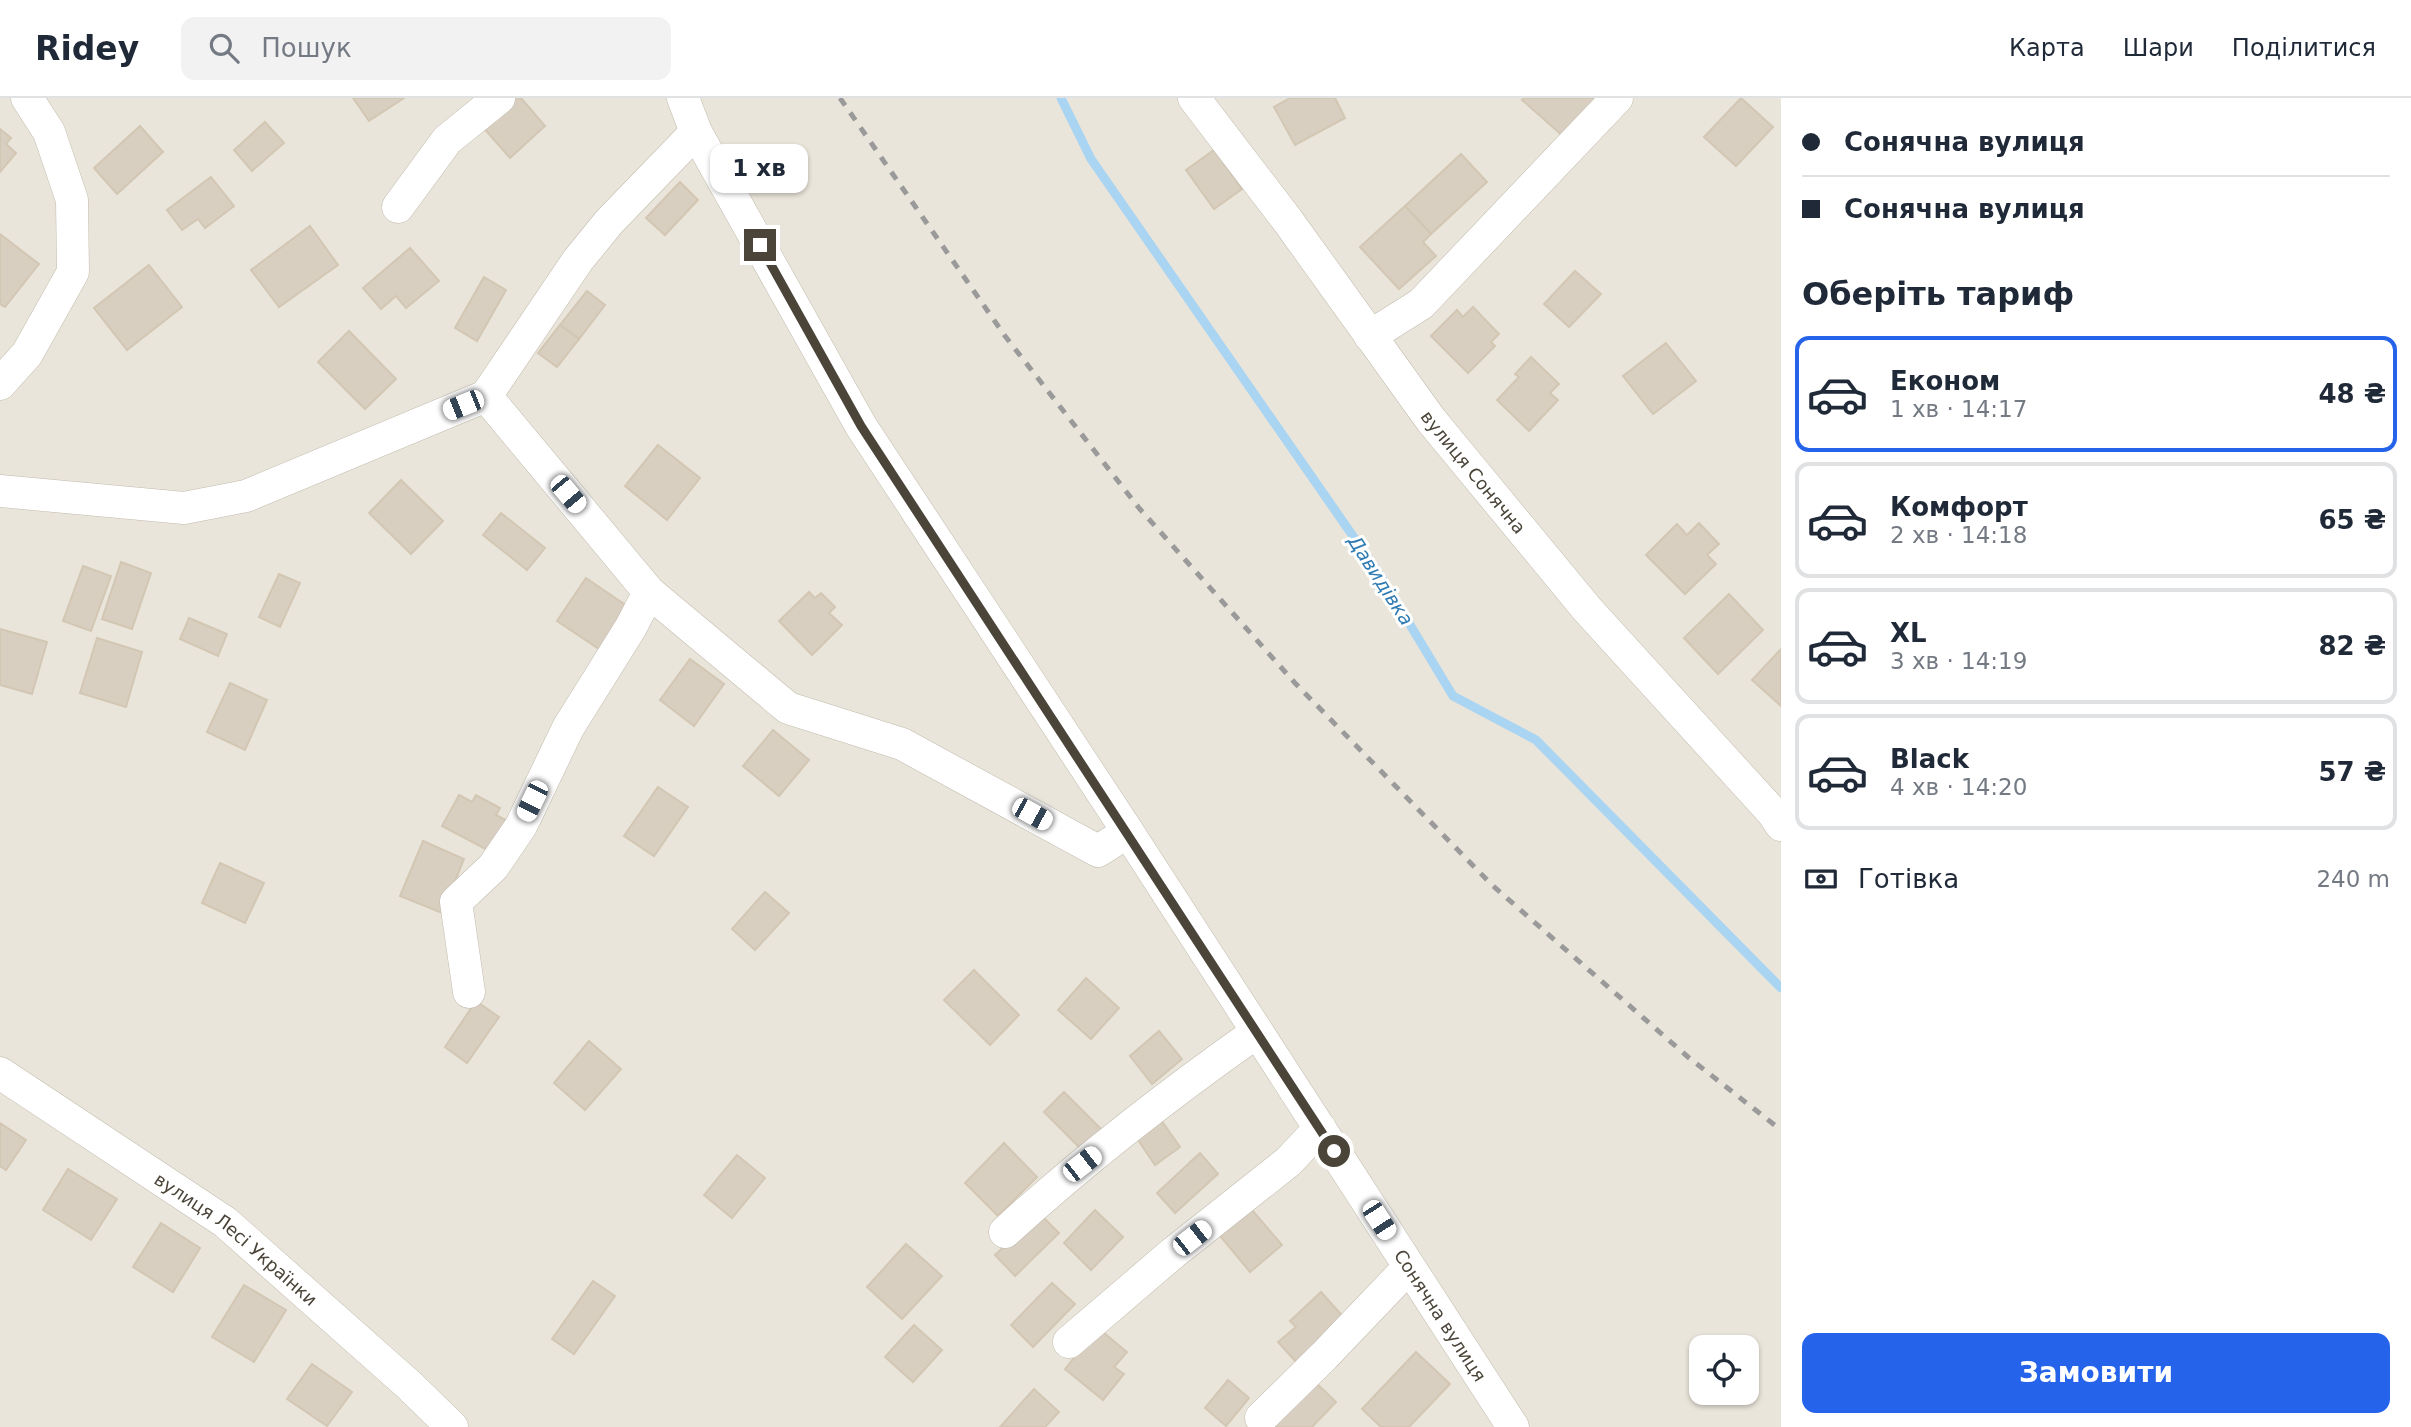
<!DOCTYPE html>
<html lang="uk">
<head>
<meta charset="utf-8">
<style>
	:root { --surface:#fff; --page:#f2f2f3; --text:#1f2937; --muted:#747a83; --line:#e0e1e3; --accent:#2563eb }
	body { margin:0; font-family:"DejaVu Sans",sans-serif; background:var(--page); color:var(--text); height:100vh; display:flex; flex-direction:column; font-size:26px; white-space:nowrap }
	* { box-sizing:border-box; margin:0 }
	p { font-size:23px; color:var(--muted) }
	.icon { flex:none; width:38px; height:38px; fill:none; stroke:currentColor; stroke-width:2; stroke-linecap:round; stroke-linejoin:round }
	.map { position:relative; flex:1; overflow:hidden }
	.drawer { display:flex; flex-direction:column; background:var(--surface); width:630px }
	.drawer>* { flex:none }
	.top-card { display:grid; align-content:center; height:154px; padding:0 21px; background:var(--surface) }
	.fabs { position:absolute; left:1689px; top:1237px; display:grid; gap:14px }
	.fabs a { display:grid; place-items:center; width:70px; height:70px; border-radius:14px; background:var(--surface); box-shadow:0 2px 5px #0004; font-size:35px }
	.end { position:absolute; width:32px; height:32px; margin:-16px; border:9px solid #4b4439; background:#fff; box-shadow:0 0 0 4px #fff }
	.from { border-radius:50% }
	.bubble { position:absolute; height:49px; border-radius:14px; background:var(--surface); box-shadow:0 2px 5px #0004; font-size:23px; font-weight:700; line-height:49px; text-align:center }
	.car { position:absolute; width:21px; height:42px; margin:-21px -10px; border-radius:9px; box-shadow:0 0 5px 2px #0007; background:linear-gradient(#fff 24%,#345 0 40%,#fff 0 76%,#345 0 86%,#fff 0) }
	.top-card b { display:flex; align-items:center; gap:24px; height:66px; font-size:26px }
	.top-card b+b { border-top:2px solid var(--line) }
	.top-card i { width:18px; height:18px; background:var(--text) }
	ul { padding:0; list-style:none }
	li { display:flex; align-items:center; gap:21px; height:116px; margin:0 14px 10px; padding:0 7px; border:4px solid var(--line); border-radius:14px }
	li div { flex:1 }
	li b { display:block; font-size:26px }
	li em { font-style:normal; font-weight:700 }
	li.current { border-color:var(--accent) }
	li>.icon { width:63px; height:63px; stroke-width:1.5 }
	h2 { padding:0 21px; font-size:32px; line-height:84px }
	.pay { display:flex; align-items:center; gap:18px; height:77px; padding:0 21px; font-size:26px }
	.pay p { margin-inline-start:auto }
	.cta { display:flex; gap:14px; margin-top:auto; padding:14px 21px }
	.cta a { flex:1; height:80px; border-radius:14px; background:var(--accent); color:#fff; font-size:28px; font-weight:700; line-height:80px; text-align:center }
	header { display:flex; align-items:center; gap:42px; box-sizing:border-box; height:98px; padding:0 35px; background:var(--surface); border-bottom:2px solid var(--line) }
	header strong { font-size:33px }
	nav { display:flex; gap:38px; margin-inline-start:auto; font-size:24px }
	.search { width:490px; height:63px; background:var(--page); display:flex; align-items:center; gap:18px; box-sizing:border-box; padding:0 24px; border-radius:14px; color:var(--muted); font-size:26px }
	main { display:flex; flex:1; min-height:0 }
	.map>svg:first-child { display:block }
	.residential { fill:#eae5da; fill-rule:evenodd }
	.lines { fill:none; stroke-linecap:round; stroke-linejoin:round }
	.stream { stroke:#a9d4f2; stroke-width:9 }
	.building { fill:#d8cfc1; stroke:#d3c7b4; stroke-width:2 }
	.minor-casing { stroke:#c2bbae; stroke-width:33 }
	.minor { stroke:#fff; stroke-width:32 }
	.rail { stroke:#9a9a9a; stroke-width:5; stroke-dasharray:9 9; stroke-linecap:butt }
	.route { stroke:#4b4439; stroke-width:9 }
	.labels { text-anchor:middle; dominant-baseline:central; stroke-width:6; stroke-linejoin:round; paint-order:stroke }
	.street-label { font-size:18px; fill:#4b4439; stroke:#fff }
	.water-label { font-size:19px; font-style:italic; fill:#2e7ab2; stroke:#fff }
</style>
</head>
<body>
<header>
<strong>Ridey</strong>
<div class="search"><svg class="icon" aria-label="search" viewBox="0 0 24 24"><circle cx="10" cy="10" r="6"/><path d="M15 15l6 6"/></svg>Пошук</div>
<nav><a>Карта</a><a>Шари</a><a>Поділитися</a></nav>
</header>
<main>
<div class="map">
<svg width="1781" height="1329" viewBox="0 0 1781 1329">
	<rect width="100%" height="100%" fill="#f6f3ec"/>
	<path class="residential" d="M0,0H1781V1329H0ZM1701,1250H1746V1295H1701Z"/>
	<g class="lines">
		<path class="stream" d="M1061,0L1091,61L1380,477L1453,598L1536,642L1781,890"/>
	</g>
	<g class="building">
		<path d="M353,0H404L369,23Z"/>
		<path d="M511,0H521L545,28L510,60L481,27Z"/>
		<path d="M1290,0H1335L1345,20L1295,47L1274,9Z"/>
		<path d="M1524,0H1598L1564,39L1522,2Z"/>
		<path d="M1741,0L1773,29L1736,68L1704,39Z"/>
		<path d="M265,24L284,45L252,73L234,52Z"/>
		<path d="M140,28L163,54L117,96L94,70Z"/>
		<path d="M0,31L11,40L6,46L16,55L0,74Z"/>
		<path d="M1214,52L1242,91L1214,111L1186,72Z"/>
		<path d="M1461,56L1487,84L1431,136L1405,108Z"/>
		<path d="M211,79L234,108L205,130L198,121L182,132L167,112Z"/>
		<path d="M680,84L698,102L665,137L646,120Z"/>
		<path d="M1405,108L1431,136L1423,144L1436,158L1399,191L1360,149Z"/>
		<path d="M310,128L338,167L279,209L251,172Z"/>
		<path d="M0,136L39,166L5,209L0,206Z"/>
		<path d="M410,150L439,183L406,210L396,198L381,211L363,190Z"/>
		<path d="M149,167L182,209L127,252L94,210Z"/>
		<path d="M1575,173L1601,196L1569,229L1544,206Z"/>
		<path d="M484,179L506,192L477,243L455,230Z"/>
		<path d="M587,193L605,207L579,241L560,227Z"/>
		<path d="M1473,209L1499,236L1491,244L1495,248L1468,275L1431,238L1457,212L1463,219Z"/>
		<path d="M560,227L579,241L557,269L538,255Z"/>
		<path d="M349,233L396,281L365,311L318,264Z"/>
		<path d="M1666,245L1696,283L1653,316L1623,278Z"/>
		<path d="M1531,259L1559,286L1550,295L1558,302L1529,333L1497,302L1519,279L1515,276Z"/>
		<path d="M658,347L700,380L667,422L625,388Z"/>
		<path d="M401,382L443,423L411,456L369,415Z"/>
		<path d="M501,415L545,450L527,472L483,437Z"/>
		<path d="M1699,425L1719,446L1707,457L1716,466L1685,496L1646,457L1677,426L1687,437Z"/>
		<path d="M121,464L151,475L132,531L102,521Z"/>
		<path d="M83,468L111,478L91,533L63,523Z"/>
		<path d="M279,476L300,485L280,529L259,519Z"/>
		<path d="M586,480L627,508L599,551L557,523Z"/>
		<path d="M809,494L815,500L821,495L835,509L829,515L842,527L812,557L779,523Z"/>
		<path d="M1729,496L1763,532L1718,576L1684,540Z"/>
		<path d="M189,520L227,536L218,558L180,541Z"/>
		<path d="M0,531L47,544L32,596L0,587Z"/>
		<path d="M97,540L142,554L126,609L80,595Z"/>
		<path d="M1781,551V608L1752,582Z"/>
		<path d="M690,561L724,586L694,628L660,602Z"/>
		<path d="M230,585L267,602L245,652L207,634Z"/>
		<path d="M773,632L809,662L779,698L743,668Z"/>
		<path d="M658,689L688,709L654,758L624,738Z"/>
		<path d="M459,697L472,704L476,697L500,710L496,717L510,724L493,755L442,728Z"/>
		<path d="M423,743L464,761L442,815L400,798Z"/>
		<path d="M220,765L264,785L245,825L202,805Z"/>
		<path d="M765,794L789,815L755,852L732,831Z"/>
		<path d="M974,872L1019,917L990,947L944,902Z"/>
		<path d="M1086,880L1119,910L1091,941L1058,912Z"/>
		<path d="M476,903L499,919L467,965L445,949Z"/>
		<path d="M1159,933L1182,961L1152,986L1130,958Z"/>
		<path d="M589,943L621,971L585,1012L554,985Z"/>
		<path d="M1064,994L1104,1034L1084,1054L1044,1014Z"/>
		<path d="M1159,1019L1180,1049L1155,1067L1134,1036Z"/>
		<path d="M0,1025L26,1042L6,1072L0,1068Z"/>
		<path d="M1004,1045L1037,1079L998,1118L965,1085Z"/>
		<path d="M1200,1055L1218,1076L1175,1115L1157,1095Z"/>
		<path d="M737,1057L765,1080L732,1120L704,1097Z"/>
		<path d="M68,1071L117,1101L91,1142L43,1112Z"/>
		<path d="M1095,1112L1123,1139L1091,1172L1064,1145Z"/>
		<path d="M1252,1112L1282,1147L1250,1174L1220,1138Z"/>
		<path d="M1039,1115L1059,1135L1015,1178L995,1157Z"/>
		<path d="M161,1125L200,1150L173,1194L133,1169Z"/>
		<path d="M906,1146L942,1178L902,1221L867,1189Z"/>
		<path d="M593,1183L615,1198L574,1256L552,1241Z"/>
		<path d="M1052,1185L1075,1206L1033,1249L1011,1227Z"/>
		<path d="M244,1187L286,1212L254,1264L212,1239Z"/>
		<path d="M1321,1194L1347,1223L1298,1266L1278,1244L1296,1229L1290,1223Z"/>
		<path d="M914,1227L942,1252L913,1284L885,1259Z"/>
		<path d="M1098,1230L1127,1254L1114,1269L1124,1276L1103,1302L1065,1271Z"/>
		<path d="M1416,1254L1450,1286L1409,1329H1381L1362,1311Z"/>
		<path d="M312,1266L352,1294L327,1328L287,1301Z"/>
		<path d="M1312,1281L1336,1304L1312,1329H1274L1270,1325Z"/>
		<path d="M1228,1282L1249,1300L1226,1328L1205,1310Z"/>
		<path d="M1034,1291L1059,1314L1045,1329H1000Z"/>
	</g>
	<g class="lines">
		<defs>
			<g id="minor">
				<path id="s1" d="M683,0L696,34L861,328L1128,734L1513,1329"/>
				<path id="s2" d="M1194,0L1288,123L1431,322L1587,511L1773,715L1781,727"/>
				<path d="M398,109L447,42L499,0"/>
				<path d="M1370,238L1421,206L1617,0"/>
				<path d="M0,286L27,256L73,174L72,102L49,34L27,0"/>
				<path d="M486,298L649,494L788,610L902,646L1098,753L1128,734"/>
				<path d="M0,393L184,410L246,398L486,298L578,162L609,124L696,34"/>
				<path d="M469,894L456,804L493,769L521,728L568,630L631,529L649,494"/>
				<path id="s3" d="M0,975L225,1124L409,1287L452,1329"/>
				<path d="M1005,1134C1085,1061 1169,996 1257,934"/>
				<path d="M1069,1244L1173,1155L1288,1064L1320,1030"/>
				<path d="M1261,1320L1324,1258L1409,1169"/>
			</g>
		</defs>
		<use href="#minor" class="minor-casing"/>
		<use href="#minor" class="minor"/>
		<path class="rail" d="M840,0L1005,238L1139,410L1295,585L1492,787L1688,959L1781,1032"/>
	</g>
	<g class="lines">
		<path class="route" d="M760,147L861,328L1334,1053"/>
	</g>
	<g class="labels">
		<g class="street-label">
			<text stroke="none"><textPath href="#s2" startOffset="467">вулиця Сонячна</textPath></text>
			<text stroke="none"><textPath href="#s3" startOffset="289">вулиця Лесі Українки</textPath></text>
			<text stroke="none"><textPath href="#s1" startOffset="1435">Сонячна вулиця</textPath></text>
		</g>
		<g class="water-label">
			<text transform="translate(1381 482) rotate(57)">Давидівка</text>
		</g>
	</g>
</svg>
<div class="fabs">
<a><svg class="icon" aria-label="locate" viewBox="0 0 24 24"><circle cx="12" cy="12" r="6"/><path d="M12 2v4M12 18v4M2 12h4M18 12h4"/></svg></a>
</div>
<i class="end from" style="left:1334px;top:1053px"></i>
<i class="end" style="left:760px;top:147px"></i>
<div class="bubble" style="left:710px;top:46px;width:98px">1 хв</div>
<i class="car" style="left:463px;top:307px;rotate:248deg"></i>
<i class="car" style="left:568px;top:396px;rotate:140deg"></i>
<i class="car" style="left:532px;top:703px;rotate:206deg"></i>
<i class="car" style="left:1032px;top:716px;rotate:119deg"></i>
<i class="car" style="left:1082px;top:1066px;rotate:52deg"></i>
<i class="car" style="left:1379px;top:1122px;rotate:147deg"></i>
<i class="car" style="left:1192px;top:1140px;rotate:52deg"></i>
</div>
<section class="drawer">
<div class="top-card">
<b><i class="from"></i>Сонячна вулиця</b>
<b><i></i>Сонячна вулиця</b>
</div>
<h2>Оберіть тариф</h2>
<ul>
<li class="current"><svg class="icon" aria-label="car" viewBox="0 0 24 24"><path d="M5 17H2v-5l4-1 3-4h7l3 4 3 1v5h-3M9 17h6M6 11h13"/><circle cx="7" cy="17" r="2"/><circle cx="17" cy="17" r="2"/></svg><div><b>Економ</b><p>1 хв · 14:17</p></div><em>48 ₴</em></li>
<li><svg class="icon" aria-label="car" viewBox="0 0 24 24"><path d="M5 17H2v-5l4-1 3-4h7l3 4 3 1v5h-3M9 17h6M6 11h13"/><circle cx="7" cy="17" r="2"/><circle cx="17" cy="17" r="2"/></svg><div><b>Комфорт</b><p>2 хв · 14:18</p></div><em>65 ₴</em></li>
<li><svg class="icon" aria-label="car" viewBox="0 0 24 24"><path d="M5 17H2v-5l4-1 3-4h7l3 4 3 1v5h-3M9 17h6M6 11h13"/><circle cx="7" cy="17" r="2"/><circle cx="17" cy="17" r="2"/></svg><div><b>XL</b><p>3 хв · 14:19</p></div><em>82 ₴</em></li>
<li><svg class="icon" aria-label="car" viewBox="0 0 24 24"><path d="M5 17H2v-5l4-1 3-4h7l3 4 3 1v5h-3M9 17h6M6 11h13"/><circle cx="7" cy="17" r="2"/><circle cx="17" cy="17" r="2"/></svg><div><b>Black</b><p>4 хв · 14:20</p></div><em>57 ₴</em></li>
</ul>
<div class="pay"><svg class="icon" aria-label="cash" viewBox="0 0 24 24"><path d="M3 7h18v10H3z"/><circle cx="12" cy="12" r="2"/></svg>Готівка<p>240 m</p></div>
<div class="cta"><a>Замовити</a></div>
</section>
</main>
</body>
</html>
